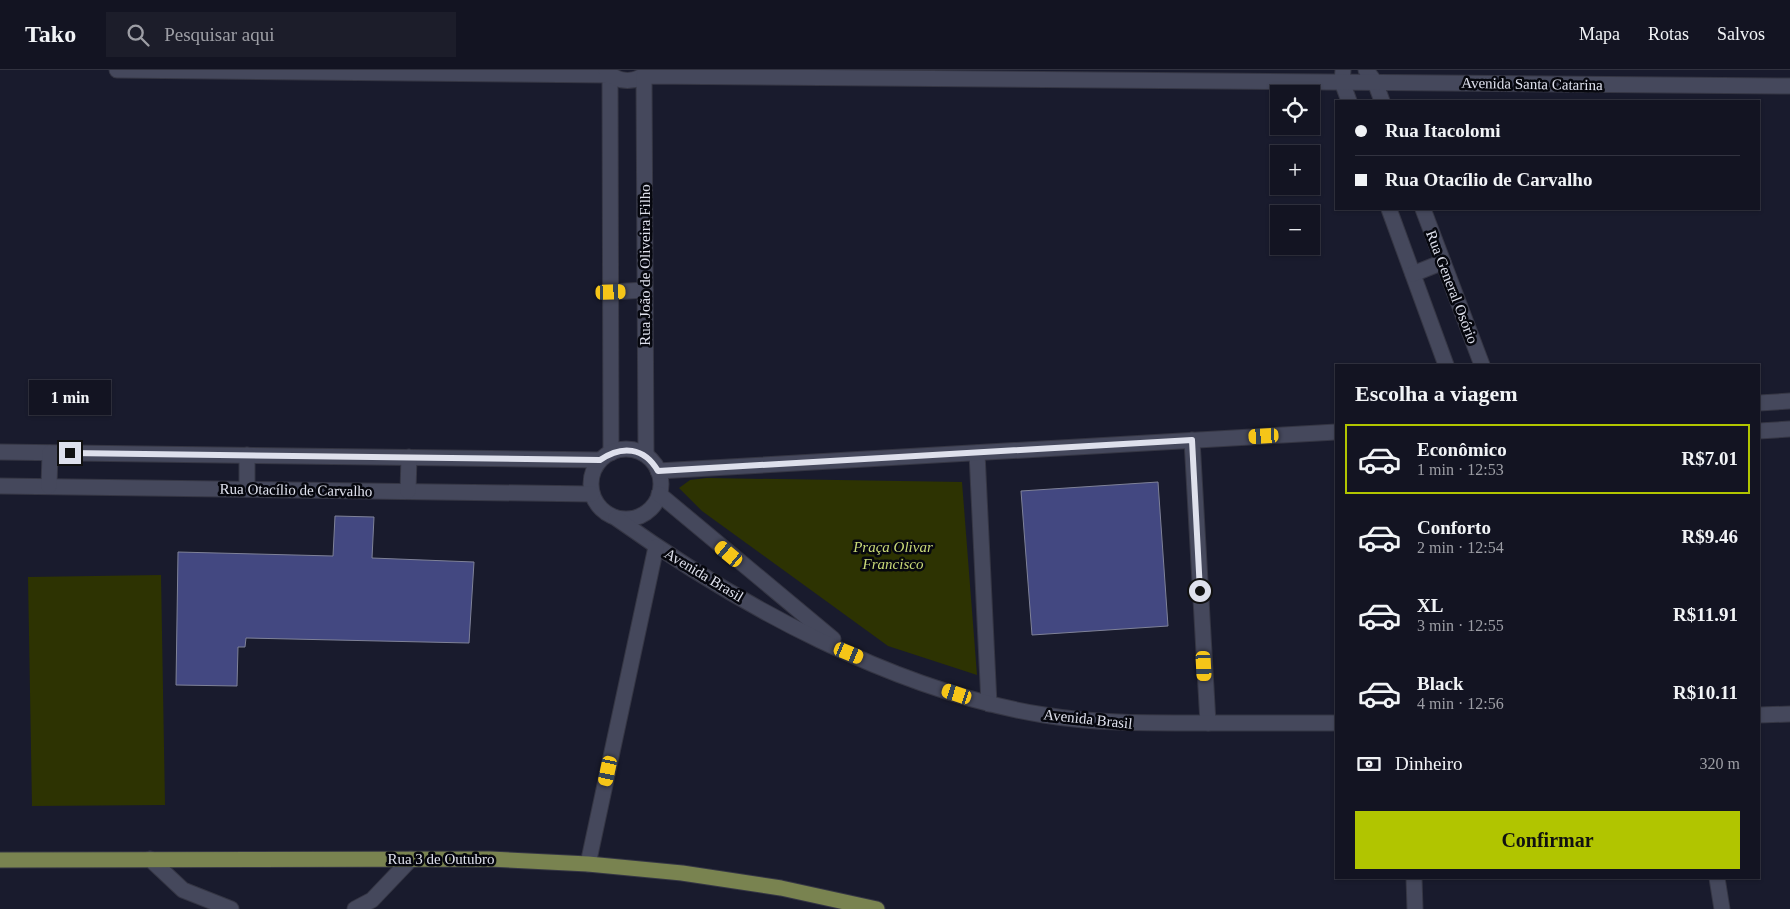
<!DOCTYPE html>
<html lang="pt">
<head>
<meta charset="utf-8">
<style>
	:root { --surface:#131422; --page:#1c1d2a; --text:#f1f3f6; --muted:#9d9ea5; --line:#323340; --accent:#b1c500 }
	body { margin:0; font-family:Georgia,serif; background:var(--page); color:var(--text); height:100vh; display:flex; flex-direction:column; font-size:19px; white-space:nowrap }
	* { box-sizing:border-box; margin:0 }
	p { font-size:16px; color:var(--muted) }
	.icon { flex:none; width:28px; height:28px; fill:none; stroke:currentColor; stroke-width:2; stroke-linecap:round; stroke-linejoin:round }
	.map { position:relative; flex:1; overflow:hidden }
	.panel { position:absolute; left:1335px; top:294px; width:425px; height:515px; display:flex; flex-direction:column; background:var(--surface); border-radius:0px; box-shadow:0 1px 4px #0004,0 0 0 1px var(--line) }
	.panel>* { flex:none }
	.banner { position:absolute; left:1335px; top:30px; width:425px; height:110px; border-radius:0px; box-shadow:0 1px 4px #0004,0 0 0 1px var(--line); display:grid; align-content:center; height:110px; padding:0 20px; background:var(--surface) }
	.fabs { position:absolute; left:1270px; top:15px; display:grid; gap:10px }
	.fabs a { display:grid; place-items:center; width:50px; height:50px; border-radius:0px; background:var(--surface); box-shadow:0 1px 4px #0004,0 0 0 1px var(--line); font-size:25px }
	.end { position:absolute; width:22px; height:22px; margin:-11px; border:6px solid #dee0ec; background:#111; box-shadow:0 0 0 2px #111 }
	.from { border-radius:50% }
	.bubble { position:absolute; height:35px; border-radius:0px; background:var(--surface); box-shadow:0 1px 4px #0004,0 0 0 1px var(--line); font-size:16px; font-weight:600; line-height:35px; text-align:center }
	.car { position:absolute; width:15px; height:30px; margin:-15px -8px; border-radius:6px; box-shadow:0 0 4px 1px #0007; background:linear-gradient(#f5c518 24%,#345 0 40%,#f5c518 0 76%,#345 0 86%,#f5c518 0) }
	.banner b { display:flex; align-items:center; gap:18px; height:48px; font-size:19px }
	.banner b+b { border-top:1px solid var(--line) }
	.banner i { width:12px; height:12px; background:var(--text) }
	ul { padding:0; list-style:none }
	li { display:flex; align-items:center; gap:15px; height:70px; margin:0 10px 8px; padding:0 10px; border:2px solid transparent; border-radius:0px }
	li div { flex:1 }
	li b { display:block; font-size:19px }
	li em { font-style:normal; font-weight:600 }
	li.active { border-color:var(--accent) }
	li>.icon { width:45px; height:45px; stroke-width:1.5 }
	h2 { padding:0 20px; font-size:22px; line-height:60px }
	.pay { display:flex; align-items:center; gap:12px; height:55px; padding:0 20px; font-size:19px }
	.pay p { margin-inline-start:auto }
	.primary-button { display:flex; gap:10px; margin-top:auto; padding:10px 20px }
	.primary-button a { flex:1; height:58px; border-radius:0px; background:var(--accent); color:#111; font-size:20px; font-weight:600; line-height:58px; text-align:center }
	header { display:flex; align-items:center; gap:30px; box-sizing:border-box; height:70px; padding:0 25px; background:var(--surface); border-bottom:1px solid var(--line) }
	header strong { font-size:24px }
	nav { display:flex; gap:28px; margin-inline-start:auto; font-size:18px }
	.search { width:350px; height:45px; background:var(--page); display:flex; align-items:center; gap:12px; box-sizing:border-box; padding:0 18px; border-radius:0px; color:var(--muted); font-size:19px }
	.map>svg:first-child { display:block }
	.green { fill:#2d3302 }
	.building { fill:#434881; stroke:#7f8298 }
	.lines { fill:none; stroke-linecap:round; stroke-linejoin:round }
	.minor-casing { stroke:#353644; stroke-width:17 }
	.major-casing { stroke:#353644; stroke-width:17 }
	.minor { stroke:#45485c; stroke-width:15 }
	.major { stroke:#798350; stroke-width:15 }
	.route { stroke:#dee0ec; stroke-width:6 }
	.labels { text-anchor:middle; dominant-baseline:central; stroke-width:5; stroke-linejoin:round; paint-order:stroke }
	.street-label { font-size:15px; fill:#dee0ec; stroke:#06070e }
	.park-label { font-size:15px; font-style:italic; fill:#c9d978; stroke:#06070e }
</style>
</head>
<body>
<header>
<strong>Tako</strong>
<div class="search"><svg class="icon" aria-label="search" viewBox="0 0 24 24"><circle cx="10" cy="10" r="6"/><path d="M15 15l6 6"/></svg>Pesquisar aqui</div>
<nav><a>Mapa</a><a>Rotas</a><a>Salvos</a></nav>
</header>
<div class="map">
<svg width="1790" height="839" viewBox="0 0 1790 839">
	<rect width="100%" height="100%" fill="#191b2d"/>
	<g class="green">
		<path d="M707,408L962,412L977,605L888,576L702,441L679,418L690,410Z"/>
		<path d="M161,505L165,735L32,736L28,507Z"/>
	</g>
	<g class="building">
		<path d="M1158,412L1168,556L1032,565L1021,421Z"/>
		<path d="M335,446L374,447L372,488L474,492L469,573L246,568L245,577H238L237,616L176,615L178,482L333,486Z"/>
	</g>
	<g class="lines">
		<defs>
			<g id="minor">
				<path d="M117,0L610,5L611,383"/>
				<path d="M606,0C618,14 637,14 649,0"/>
				<path d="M1343,0L1342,12L1349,31"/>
				<path d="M1366,0L1375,12L1382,31"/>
				<path d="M1389,139L1446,295"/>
				<path d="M1423,139L1482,295"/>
				<path d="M1413,204L1443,192"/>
				<path d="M611,222L645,220"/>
				<path d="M1759,333L1790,331"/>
				<path d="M1759,361L1790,359"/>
				<path d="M1192,370L1208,653"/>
				<circle cx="626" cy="414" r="35"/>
				<path d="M0,382L600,390"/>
				<path d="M977,383L989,634"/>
				<path d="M646,385L644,6L1790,16"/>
				<path d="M658,401L1336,362"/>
				<path d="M0,416L592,424"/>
				<path d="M49,416L50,383"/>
				<path d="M247,419V385"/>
				<path d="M408,421L409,387"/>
				<path d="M659,424L833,569"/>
				<path d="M616,448C738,535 894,621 1044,645C1099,654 1153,653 1209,653C1251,653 1294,653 1336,653"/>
				<path d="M1759,645L1790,644"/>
				<path d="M150,789L183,820L231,839"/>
				<path d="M588,794L656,477"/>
				<path d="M1414,808L1415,839"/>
				<path d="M1717,808L1722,839"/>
				<path d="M355,839L372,830L411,789"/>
			</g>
			<path id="major" d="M0,790L489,789L588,794L682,803L781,818L877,839"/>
		</defs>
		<use href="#minor" class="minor-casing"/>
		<use href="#major" class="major-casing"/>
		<use href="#minor" class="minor"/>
		<use href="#major" class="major"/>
	</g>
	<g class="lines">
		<path class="route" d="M70,383L600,390C622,375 644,377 658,401L1192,370L1200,521"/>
	</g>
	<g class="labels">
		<g class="street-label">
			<text transform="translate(1532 14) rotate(1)">Avenida Santa Catarina</text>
			<text transform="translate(645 195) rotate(-90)">Rua João de Oliveira Filho</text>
			<text transform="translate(1452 217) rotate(69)">Rua General Osório</text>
			<text transform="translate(296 420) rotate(1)">Rua Otacílio de Carvalho</text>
			<text transform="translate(704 505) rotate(31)">Avenida Brasil</text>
			<text transform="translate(1088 649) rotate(6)">Avenida Brasil</text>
			<text x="441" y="789">Rua 3 de Outubro</text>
		</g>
		<g class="park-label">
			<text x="893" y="477">Praça Olivar<tspan x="893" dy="17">Francisco</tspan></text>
		</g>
	</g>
</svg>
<div class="fabs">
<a><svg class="icon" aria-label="locate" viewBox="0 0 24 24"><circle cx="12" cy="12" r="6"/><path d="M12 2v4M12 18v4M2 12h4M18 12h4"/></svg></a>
<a>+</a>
<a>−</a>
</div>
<i class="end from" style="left:1200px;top:521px"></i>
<i class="end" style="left:70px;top:383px"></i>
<div class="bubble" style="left:29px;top:310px;width:82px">1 min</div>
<i class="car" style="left:611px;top:222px;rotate:88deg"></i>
<i class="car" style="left:1264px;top:366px;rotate:267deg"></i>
<i class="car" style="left:729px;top:484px;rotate:310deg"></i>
<i class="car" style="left:849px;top:583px;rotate:112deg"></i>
<i class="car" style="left:1204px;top:596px;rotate:177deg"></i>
<i class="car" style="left:957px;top:624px;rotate:288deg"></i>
<i class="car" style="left:608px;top:701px;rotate:192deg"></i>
<div class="banner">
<b><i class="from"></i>Rua Itacolomi</b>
<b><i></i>Rua Otacílio de Carvalho</b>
</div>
<section class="panel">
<h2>Escolha a viagem</h2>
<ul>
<li class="active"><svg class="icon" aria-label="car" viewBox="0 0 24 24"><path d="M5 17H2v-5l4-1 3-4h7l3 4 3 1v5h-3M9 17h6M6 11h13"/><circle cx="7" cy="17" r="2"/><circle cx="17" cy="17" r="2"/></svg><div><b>Econômico</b><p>1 min · 12:53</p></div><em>R$7.01</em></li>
<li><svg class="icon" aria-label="car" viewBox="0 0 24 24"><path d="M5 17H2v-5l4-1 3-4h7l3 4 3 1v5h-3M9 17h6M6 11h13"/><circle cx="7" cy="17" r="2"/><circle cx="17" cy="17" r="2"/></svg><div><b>Conforto</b><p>2 min · 12:54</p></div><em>R$9.46</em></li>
<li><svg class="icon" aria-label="car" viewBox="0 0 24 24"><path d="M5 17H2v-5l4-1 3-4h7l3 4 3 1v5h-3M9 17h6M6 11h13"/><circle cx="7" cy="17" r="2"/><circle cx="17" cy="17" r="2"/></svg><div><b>XL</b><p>3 min · 12:55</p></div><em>R$11.91</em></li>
<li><svg class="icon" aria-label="car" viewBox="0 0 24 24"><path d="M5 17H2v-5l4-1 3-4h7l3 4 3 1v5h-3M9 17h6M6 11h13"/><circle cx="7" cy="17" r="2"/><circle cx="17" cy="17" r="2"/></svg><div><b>Black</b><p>4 min · 12:56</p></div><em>R$10.11</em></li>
</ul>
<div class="pay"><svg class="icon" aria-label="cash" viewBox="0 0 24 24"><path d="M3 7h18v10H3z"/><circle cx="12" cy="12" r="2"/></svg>Dinheiro<p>320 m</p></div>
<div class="primary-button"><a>Confirmar</a></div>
</section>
</div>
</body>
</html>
